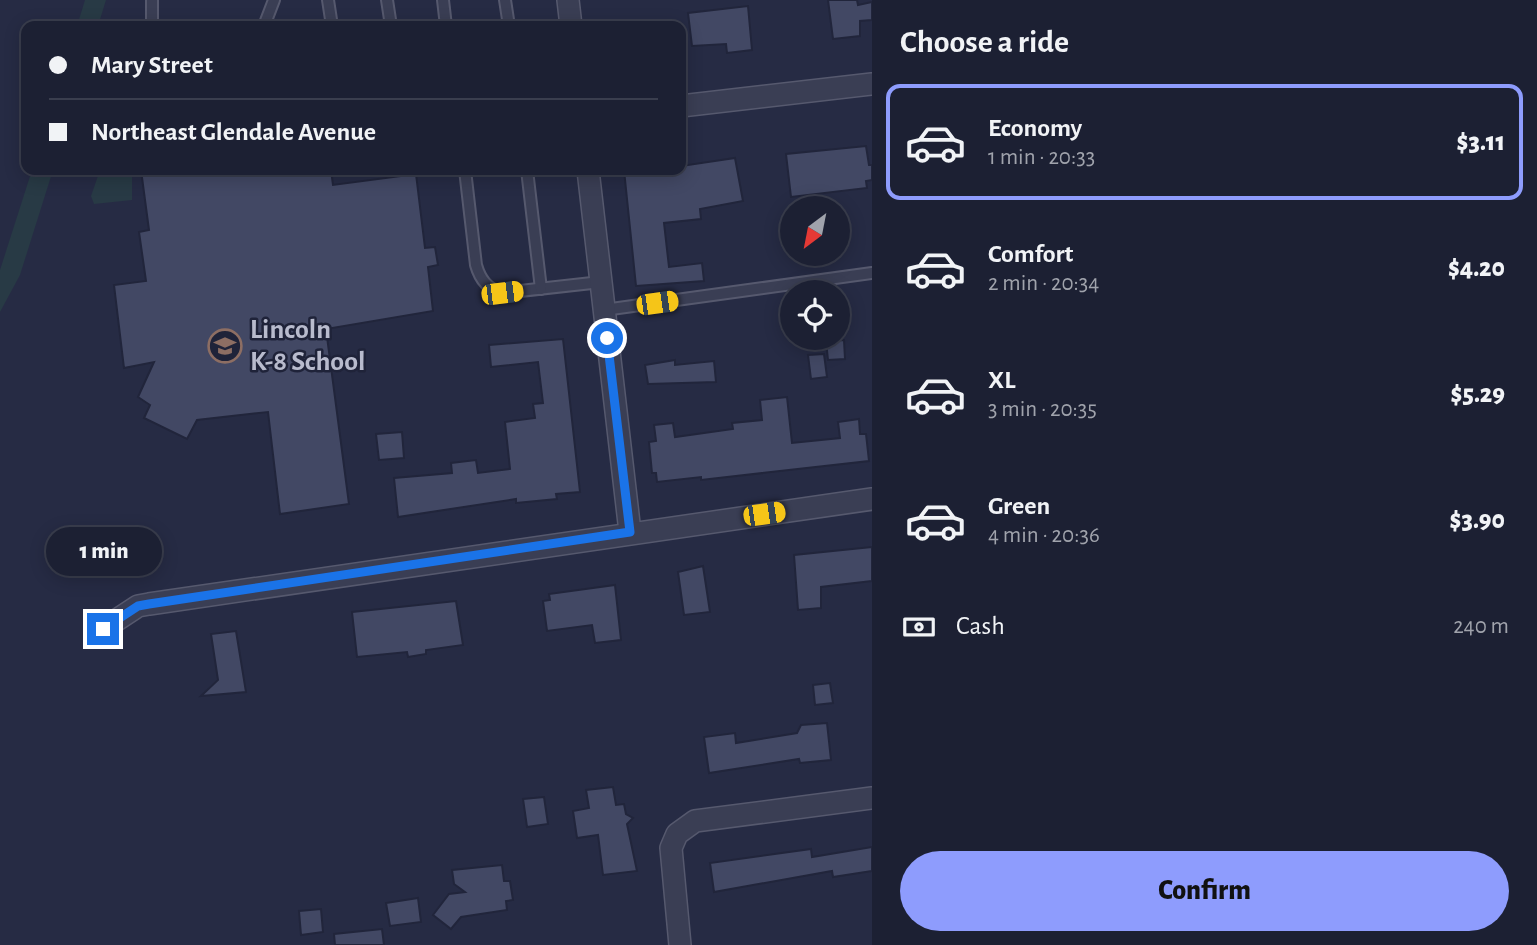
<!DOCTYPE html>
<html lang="en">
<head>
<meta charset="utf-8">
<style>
	:root { --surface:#1c2033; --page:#25283b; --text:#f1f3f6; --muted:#a0a3ac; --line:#3a3e4e; --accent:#8e9cfd }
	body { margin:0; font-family:"Alegreya Sans",sans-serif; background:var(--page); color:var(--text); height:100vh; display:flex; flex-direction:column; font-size:26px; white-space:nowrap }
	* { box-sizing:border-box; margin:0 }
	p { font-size:23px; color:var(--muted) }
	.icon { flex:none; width:38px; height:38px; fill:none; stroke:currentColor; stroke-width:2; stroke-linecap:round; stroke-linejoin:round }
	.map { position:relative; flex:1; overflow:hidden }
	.drawer { display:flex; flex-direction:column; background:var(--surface); width:665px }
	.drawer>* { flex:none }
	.banner { position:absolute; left:21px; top:21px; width:665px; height:154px; border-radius:14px; box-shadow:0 4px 18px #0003,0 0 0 2px var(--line); display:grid; align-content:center; height:154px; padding:0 28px; background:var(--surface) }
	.needle { width:46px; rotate:212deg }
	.tools { position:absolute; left:780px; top:196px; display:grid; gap:14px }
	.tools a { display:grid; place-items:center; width:70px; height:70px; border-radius:50%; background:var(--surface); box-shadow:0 4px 18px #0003,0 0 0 2px var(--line); font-size:35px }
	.end { position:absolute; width:32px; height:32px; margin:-16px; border:9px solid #1a73e8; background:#fff; box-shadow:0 0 0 4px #fff }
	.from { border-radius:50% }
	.bubble { position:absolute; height:49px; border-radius:24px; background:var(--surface); box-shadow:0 4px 18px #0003,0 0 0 2px var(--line); font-size:23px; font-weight:800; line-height:49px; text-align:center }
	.car { position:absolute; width:21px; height:42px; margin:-21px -10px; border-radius:9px; box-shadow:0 0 5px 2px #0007; background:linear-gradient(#f5c518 24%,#345 0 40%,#f5c518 0 76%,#345 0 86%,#f5c518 0) }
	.banner b { display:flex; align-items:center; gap:24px; height:66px; font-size:26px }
	.banner b+b { border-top:2px solid var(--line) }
	.banner i { width:18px; height:18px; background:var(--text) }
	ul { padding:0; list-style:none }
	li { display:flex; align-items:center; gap:21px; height:116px; margin:0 14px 10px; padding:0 14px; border:4px solid transparent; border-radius:14px }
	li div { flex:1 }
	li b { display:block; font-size:26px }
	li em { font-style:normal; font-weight:800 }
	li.selected { border-color:var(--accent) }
	li>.icon { width:63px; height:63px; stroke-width:1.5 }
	h2 { padding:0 28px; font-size:32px; line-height:84px }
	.pay { display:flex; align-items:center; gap:18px; height:77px; padding:0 28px; font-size:26px }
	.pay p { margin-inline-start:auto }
	.action { display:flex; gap:14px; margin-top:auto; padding:14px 28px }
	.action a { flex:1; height:80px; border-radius:42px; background:var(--accent); color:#111; font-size:28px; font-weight:800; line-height:80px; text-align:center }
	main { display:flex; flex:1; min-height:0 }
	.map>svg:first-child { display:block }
	.green { fill:#283a45 }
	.building { fill:#424864; stroke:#21253b; stroke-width:2 }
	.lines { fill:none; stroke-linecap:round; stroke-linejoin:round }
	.service-casing { stroke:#56596e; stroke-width:14 }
	.minor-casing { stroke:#56596e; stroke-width:24 }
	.service { stroke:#3a3e54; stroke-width:10 }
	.minor { stroke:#3a3e54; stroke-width:21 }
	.route { stroke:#1a73e8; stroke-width:9 }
	.labels { text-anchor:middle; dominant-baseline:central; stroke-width:5; stroke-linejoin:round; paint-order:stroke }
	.poi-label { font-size:28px; font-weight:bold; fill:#b8bbcd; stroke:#1f2339; text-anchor:start }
</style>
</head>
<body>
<main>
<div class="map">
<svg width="872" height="945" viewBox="0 0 872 945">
	<rect width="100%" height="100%" fill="#262b44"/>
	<g class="green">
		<path d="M85,0H106L98,26H77Z"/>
		<path d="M32,170H53L20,275L0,312V270Z"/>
		<path d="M100,170H132V200L94,204L91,196Z"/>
	</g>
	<g class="building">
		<path d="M828,0H857L858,5L872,2V20L860,21V36L833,39Z"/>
		<path d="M748,6L752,50L727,53L726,44L692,46L688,13Z"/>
		<path d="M866,146L869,165H872V180L866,181L867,188L791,197L786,154Z"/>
		<path d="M735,158L743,201L700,209L701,219L664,223L669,267L702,263L704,281L636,286L624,170H681V166Z"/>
		<path d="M141,170H331L333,185L416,174L425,248L435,247L438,265L428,267L433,311L326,329L349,504L280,514L268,412L197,420L187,439L144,418L150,405L138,397L154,362L124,368L114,285L146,281L139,232L149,230Z"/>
		<path d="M563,339L580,492L556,494L557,499L516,503V499L398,517L394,478L452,473L451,463L476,460L478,473L510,469L505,422L535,418L533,404L543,403L538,362L491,367L489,345Z"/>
		<path d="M844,340L845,359L828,360L826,341Z"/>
		<path d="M824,354L827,377L811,379L808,355Z"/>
		<path d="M675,360V365L714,361L716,382L648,384L645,365Z"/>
		<path d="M787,397L792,443L840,438L838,422L859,419L860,434H866L869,461L701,480V477L657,482L656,473H652L649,442L656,441L654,425L673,423L675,437L733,429L732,423L762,420L760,400Z"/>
		<path d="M402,432L404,458L379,460L376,434Z"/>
		<path d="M872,547V581L821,587V608L798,610L794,555Z"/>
		<path d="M703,566L710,612L684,615L678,572Z"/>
		<path d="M615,585L621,640L595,643L592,625L547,631L543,601L550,600L549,594Z"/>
		<path d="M456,601L463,645L426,650V654L408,657L407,652L357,657L352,612Z"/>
		<path d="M236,631L246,692L201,696L218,680L211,634Z"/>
		<path d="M830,683L833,703L815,705L813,685Z"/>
		<path d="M827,723L831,760L800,763L799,759L709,773L704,737L735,733L736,743L797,733L801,725Z"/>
		<path d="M613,787L616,805L624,804L626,814L633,818L627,824L637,871L603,875L598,835L577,838L573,811L589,808L586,790Z"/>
		<path d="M544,797L548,824L527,827L523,799Z"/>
		<path d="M872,847V871L833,877L832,871L714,892L710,863L811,849L812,857Z"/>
		<path d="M502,865L504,881H510L513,900L506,901L507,910L461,917L451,929L433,915L449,894L465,892L454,884L452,870Z"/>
		<path d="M418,898L421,922L390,926L386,903Z"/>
		<path d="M321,909L323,932L301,935L299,911Z"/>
		<path d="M382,929L384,945H335L334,934Z"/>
	</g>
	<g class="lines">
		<defs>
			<g id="service">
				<path d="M152,0V26"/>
				<path d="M328,0L332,26"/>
				<path d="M387,0L391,26"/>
				<path d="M443,0L446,26"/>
				<path d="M505,0L509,26"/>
				<path d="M264,26L274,0"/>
				<path d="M465,170L476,265C480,279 487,289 502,293L601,282"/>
				<path d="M527,170L541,289"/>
				<path d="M604,310L872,273"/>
			</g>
			<g id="minor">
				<path d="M568,0L571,26"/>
				<path d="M681,106L872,84"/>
				<path d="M588,170L630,532"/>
				<path d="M103,629L138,606L149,604L872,499"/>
				<path d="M680,945L671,848L677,834L695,821L872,798"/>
			</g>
		</defs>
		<use href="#service" class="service-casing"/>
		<use href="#minor" class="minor-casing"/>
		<use href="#service" class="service"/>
		<use href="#minor" class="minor"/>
	</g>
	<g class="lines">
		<path class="route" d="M103,629L138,606L149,604L630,532L607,338"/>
	</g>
	<defs>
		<symbol id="school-ring" viewBox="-11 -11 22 22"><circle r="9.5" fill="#1f2339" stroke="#8d6e63" stroke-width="1.5"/><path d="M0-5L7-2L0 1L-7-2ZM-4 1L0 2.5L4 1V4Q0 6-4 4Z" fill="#8d6e63"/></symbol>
	</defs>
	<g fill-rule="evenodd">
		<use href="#school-ring" x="206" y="327" width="38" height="38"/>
	</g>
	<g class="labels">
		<g class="poi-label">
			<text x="250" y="330">Lincoln<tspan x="250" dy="32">K-8 School</tspan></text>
		</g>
	</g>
</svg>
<div class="tools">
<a><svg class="needle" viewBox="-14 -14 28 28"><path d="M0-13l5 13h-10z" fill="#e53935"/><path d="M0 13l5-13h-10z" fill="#a0a3ac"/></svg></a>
<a><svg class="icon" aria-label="locate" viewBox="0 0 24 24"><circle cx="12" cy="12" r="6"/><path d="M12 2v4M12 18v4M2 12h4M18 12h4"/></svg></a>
</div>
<i class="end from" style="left:607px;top:338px"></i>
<i class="end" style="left:103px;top:629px"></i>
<div class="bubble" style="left:46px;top:527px;width:116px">1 min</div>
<i class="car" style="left:502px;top:293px;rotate:83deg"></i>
<i class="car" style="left:657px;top:303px;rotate:82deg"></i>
<i class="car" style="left:764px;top:514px;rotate:82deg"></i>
<div class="banner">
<b><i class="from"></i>Mary Street</b>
<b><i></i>Northeast Glendale Avenue</b>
</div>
</div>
<section class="drawer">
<h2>Choose a ride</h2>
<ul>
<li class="selected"><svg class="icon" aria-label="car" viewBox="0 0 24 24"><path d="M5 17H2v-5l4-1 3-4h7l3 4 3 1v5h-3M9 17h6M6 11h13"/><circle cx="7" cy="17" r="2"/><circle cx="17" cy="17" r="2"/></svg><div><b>Economy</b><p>1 min · 20:33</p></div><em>$3.11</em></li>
<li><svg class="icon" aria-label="car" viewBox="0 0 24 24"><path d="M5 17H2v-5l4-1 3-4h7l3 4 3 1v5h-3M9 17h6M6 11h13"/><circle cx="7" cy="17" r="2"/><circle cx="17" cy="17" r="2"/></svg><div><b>Comfort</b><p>2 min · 20:34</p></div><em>$4.20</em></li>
<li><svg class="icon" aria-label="car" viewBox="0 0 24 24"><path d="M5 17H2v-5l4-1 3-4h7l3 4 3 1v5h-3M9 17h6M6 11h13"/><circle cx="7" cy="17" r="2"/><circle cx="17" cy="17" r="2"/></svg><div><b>XL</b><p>3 min · 20:35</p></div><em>$5.29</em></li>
<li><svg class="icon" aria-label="car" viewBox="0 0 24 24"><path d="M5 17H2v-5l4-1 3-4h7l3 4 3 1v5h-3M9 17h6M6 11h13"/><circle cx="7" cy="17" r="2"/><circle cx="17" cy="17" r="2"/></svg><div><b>Green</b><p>4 min · 20:36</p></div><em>$3.90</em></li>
</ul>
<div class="pay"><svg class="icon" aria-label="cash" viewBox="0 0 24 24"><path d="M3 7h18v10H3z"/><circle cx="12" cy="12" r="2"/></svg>Cash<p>240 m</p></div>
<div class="action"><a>Confirm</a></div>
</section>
</main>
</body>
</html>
